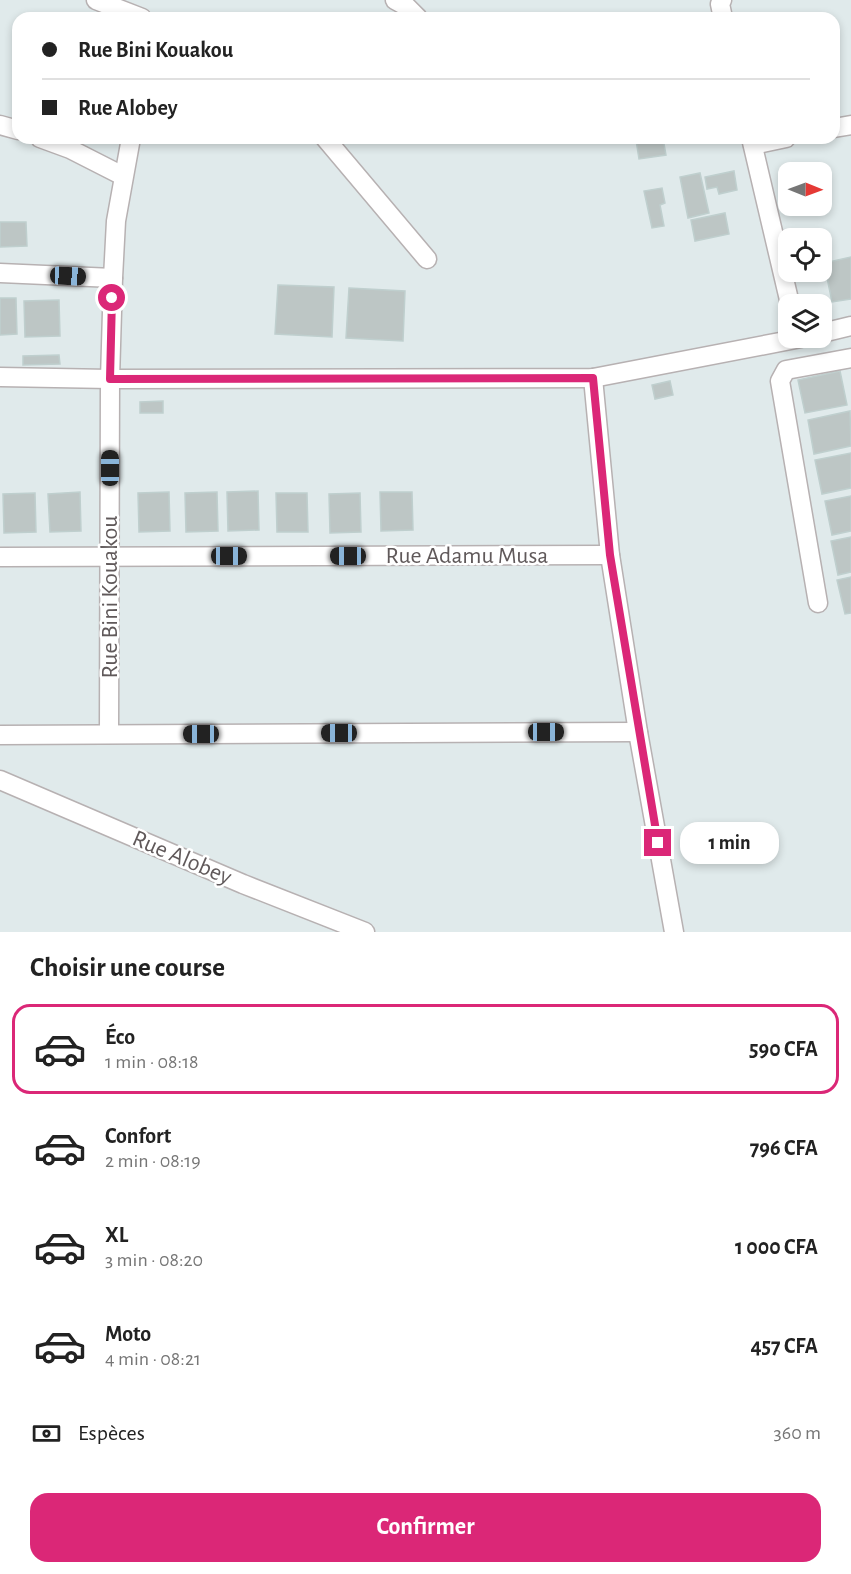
<!DOCTYPE html>
<html lang="fr">
<head>
<meta charset="utf-8">
<style>
	:root { --surface:#fff; --page:#f2f2f2; --text:#222; --muted:#767676; --line:#e0e0e0; --accent:#db2777 }
	body { margin:0; font-family:"Alegreya Sans",sans-serif; background:var(--page); color:var(--text); height:100vh; display:flex; flex-direction:column; font-size:22px; white-space:nowrap }
	* { box-sizing:border-box; margin:0 }
	p { font-size:20px; color:var(--muted) }
	.icon { flex:none; width:33px; height:33px; fill:none; stroke:currentColor; stroke-width:2; stroke-linecap:round; stroke-linejoin:round }
	.map { position:relative; height:932px; overflow:hidden }
	.side { display:flex; flex-direction:column; background:var(--surface); flex:1 }
	.side>* { flex:none }
	.guide { position:absolute; left:12px; top:12px; width:828px; height:132px; border-radius:18px; box-shadow:0 3px 9px #0003; display:grid; align-content:center; height:132px; padding:0 30px; background:var(--surface) }
	.needle { width:39px; rotate:91deg }
	.tools { position:absolute; left:778px; top:162px; display:grid; gap:12px }
	.tools a { display:grid; place-items:center; width:54px; height:54px; border-radius:12px; background:var(--surface); box-shadow:0 3px 9px #0003; font-size:30px }
	.end { position:absolute; width:27px; height:27px; margin:-14px; border:8px solid #db2777; background:#fff; box-shadow:0 0 0 3px #fff }
	.from { border-radius:50% }
	.bubble { position:absolute; height:42px; border-radius:18px; background:var(--surface); box-shadow:0 3px 9px #0003; font-size:20px; font-weight:700; line-height:42px; text-align:center }
	.car { position:absolute; width:18px; height:36px; margin:-18px -9px; border-radius:8px; box-shadow:0 0 4px 2px #0007; background:linear-gradient(#222 24%,#8ab4d8 0 40%,#222 0 76%,#8ab4d8 0 86%,#222 0) }
	.guide b { display:flex; align-items:center; gap:21px; height:57px; font-size:22px }
	.guide b+b { border-top:2px solid var(--line) }
	.guide i { width:15px; height:15px; background:var(--text) }
	ul { padding:0; list-style:none }
	li { display:flex; align-items:center; gap:18px; height:90px; margin:0 12px 9px; padding:0 18px; border:3px solid transparent; border-radius:18px }
	li div { flex:1 }
	li b { display:block; font-size:22px }
	li em { font-style:normal; font-weight:700 }
	li.on { border-color:var(--accent) }
	li>.icon { width:54px; height:54px; stroke-width:1.5 }
	h2 { padding:0 30px; font-size:27px; line-height:72px }
	.pay { display:flex; align-items:center; gap:15px; height:66px; padding:0 30px; font-size:22px }
	.pay p { margin-inline-start:auto }
	.cta { display:flex; gap:12px; margin-top:auto; padding:12px 30px }
	.cta a { flex:1; height:69px; border-radius:18px; background:var(--accent); color:#fff; font-size:24px; font-weight:700; line-height:69px; text-align:center }
	.map>svg:first-child { display:block }
	.building { fill:#bdc6c5; stroke:#bfcfce; stroke-width:1.5 }
	.lines { fill:none; stroke-linecap:round; stroke-linejoin:round }
	.minor-casing { stroke:#b7b1b2; stroke-width:21 }
	.minor { stroke:#fff; stroke-width:18 }
	.route { stroke:#db2777; stroke-width:8 }
	.labels { text-anchor:middle; dominant-baseline:central; stroke-width:5; stroke-linejoin:round; paint-order:stroke }
	.street-label { font-size:24px; fill:#60595a; stroke:#fff }
</style>
</head>
<body>
<div class="map">
<svg width="851" height="932" viewBox="0 0 851 932">
	<rect width="100%" height="100%" fill="#e0eaeb"/>
	<g class="building">
		<path d="M651,138H663L666,155L639,159L636,140Z"/>
		<path d="M734,171L737,190L719,194L717,187L707,189L705,177Z"/>
		<path d="M700,173L709,213L688,218L680,177Z"/>
		<path d="M662,188L665,203L660,205L664,226L652,228L644,191Z"/>
		<path d="M725,213L729,234L695,241L691,220Z"/>
		<path d="M0,222H26L27,246L0,247Z"/>
		<path d="M851,257V299L832,302L824,263Z"/>
		<path d="M278,285L334,287L332,337L275,334Z"/>
		<path d="M349,288L405,291L403,341L346,338Z"/>
		<path d="M0,298H16L17,334L0,335Z"/>
		<path d="M59,300L60,336L25,337L24,301Z"/>
		<path d="M59,355L60,364L23,365V356Z"/>
		<path d="M840,371L847,405L805,413L798,380Z"/>
		<path d="M670,381L673,395L655,399L652,385Z"/>
		<path d="M163,401V413H140V402Z"/>
		<path d="M850,411L851,446L814,454L808,420Z"/>
		<path d="M851,453V488L822,494L815,460Z"/>
		<path d="M258,491L259,530L228,531L227,492Z"/>
		<path d="M80,492L81,531L50,532L48,494Z"/>
		<path d="M169,492L170,531L139,532L138,493Z"/>
		<path d="M217,492L218,531L186,532L185,493Z"/>
		<path d="M380,492H412L413,530L381,531Z"/>
		<path d="M35,493L36,532L4,533L3,494Z"/>
		<path d="M276,493H307L308,532H277Z"/>
		<path d="M360,493L361,532L330,533L329,494Z"/>
		<path d="M851,496V531L832,535L825,501Z"/>
		<path d="M851,537V572L838,575L831,541Z"/>
		<path d="M851,577V613L845,614L837,580Z"/>
	</g>
	<g class="lines">
		<defs>
			<g id="minor">
				<path d="M96,0L142,18"/>
				<path d="M395,0L406,6L418,18"/>
				<path d="M722,0L720,4L723,18"/>
				<path d="M0,125L18,130"/>
				<path d="M834,128L851,125"/>
				<path d="M40,138L70,149L123,176"/>
				<path d="M325,138L427,259"/>
				<path d="M751,138L790,304"/>
				<path d="M753,145L786,138"/>
				<path d="M0,273L113,278"/>
				<path d="M822,333L851,326"/>
				<path d="M0,377L110,379L593,378L801,338"/>
				<path d="M593,378L610,555L638,732L674,932"/>
				<path d="M0,557L610,555"/>
				<path d="M818,603L780,381L786,370L851,358"/>
				<path d="M109,734L110,379L113,278L116,221L131,138"/>
				<path d="M0,735L638,732"/>
				<path d="M0,780L243,884L365,932"/>
			</g>
		</defs>
		<use href="#minor" class="minor-casing"/>
		<use href="#minor" class="minor"/>
	</g>
	<g class="lines">
		<path class="route" d="M112,298L110,379L593,378L610,555L658,843"/>
	</g>
	<g class="labels">
		<g class="street-label">
			<text x="467" y="556">Rue Adamu Musa</text>
			<text transform="translate(110 597) rotate(-90)">Rue Bini Kouakou</text>
			<text transform="translate(182 858) rotate(23)">Rue Alobey</text>
		</g>
	</g>
</svg>
<div class="tools">
<a><svg class="needle" viewBox="-14 -14 28 28"><path d="M0-13l5 13h-10z" fill="#e53935"/><path d="M0 13l5-13h-10z" fill="#767676"/></svg></a>
<a><svg class="icon" aria-label="locate" viewBox="0 0 24 24"><circle cx="12" cy="12" r="6"/><path d="M12 2v4M12 18v4M2 12h4M18 12h4"/></svg></a>
<a><svg class="icon" aria-label="layers" viewBox="0 0 24 24"><path d="M12 4l9 5-9 5-9-5zM3 14l9 5 9-5"/></svg></a>
</div>
<i class="end from" style="left:112px;top:298px"></i>
<i class="end" style="left:658px;top:843px"></i>
<div class="bubble" style="left:680px;top:822px;width:99px">1 min</div>
<i class="car" style="left:68px;top:276px;rotate:93deg"></i>
<i class="car" style="left:110px;top:468px;rotate:0deg"></i>
<i class="car" style="left:229px;top:556px;rotate:90deg"></i>
<i class="car" style="left:348px;top:556px;rotate:270deg"></i>
<i class="car" style="left:546px;top:732px;rotate:90deg"></i>
<i class="car" style="left:339px;top:733px;rotate:270deg"></i>
<i class="car" style="left:201px;top:734px;rotate:270deg"></i>
<div class="guide">
<b><i class="from"></i>Rue Bini Kouakou</b>
<b><i></i>Rue Alobey</b>
</div>
</div>
<section class="side">
<h2>Choisir une course</h2>
<ul>
<li class="on"><svg class="icon" aria-label="car" viewBox="0 0 24 24"><path d="M5 17H2v-5l4-1 3-4h7l3 4 3 1v5h-3M9 17h6M6 11h13"/><circle cx="7" cy="17" r="2"/><circle cx="17" cy="17" r="2"/></svg><div><b>Éco</b><p>1 min · 08:18</p></div><em>590 CFA</em></li>
<li><svg class="icon" aria-label="car" viewBox="0 0 24 24"><path d="M5 17H2v-5l4-1 3-4h7l3 4 3 1v5h-3M9 17h6M6 11h13"/><circle cx="7" cy="17" r="2"/><circle cx="17" cy="17" r="2"/></svg><div><b>Confort</b><p>2 min · 08:19</p></div><em>796 CFA</em></li>
<li><svg class="icon" aria-label="car" viewBox="0 0 24 24"><path d="M5 17H2v-5l4-1 3-4h7l3 4 3 1v5h-3M9 17h6M6 11h13"/><circle cx="7" cy="17" r="2"/><circle cx="17" cy="17" r="2"/></svg><div><b>XL</b><p>3 min · 08:20</p></div><em>1 000 CFA</em></li>
<li><svg class="icon" aria-label="car" viewBox="0 0 24 24"><path d="M5 17H2v-5l4-1 3-4h7l3 4 3 1v5h-3M9 17h6M6 11h13"/><circle cx="7" cy="17" r="2"/><circle cx="17" cy="17" r="2"/></svg><div><b>Moto</b><p>4 min · 08:21</p></div><em>457 CFA</em></li>
</ul>
<div class="pay"><svg class="icon" aria-label="cash" viewBox="0 0 24 24"><path d="M3 7h18v10H3z"/><circle cx="12" cy="12" r="2"/></svg>Espèces<p>360 m</p></div>
<div class="cta"><a>Confirmer</a></div>
</section>
</body>
</html>
